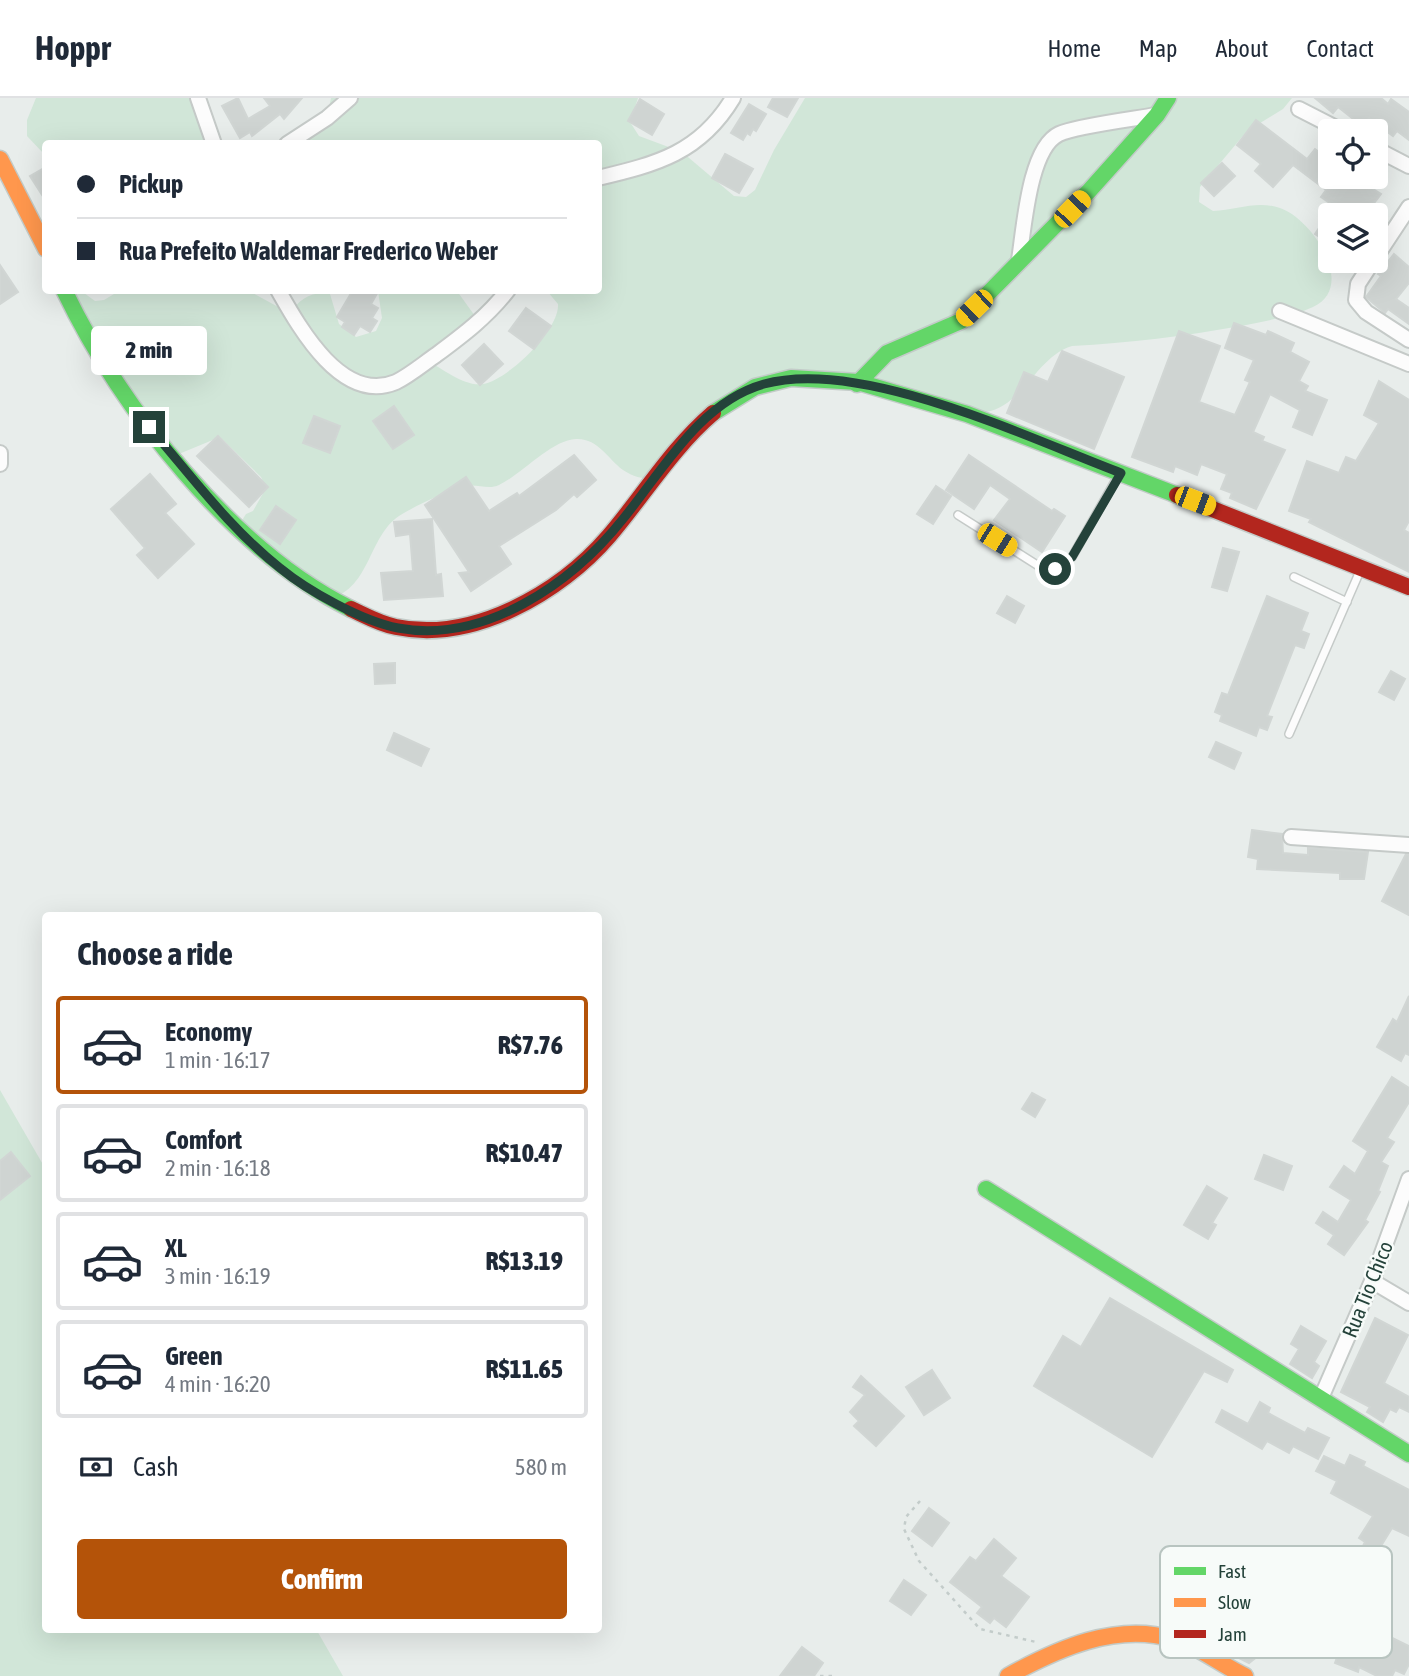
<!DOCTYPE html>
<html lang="en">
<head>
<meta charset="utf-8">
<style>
	:root { --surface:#fff; --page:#f6f6f7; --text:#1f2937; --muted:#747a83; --line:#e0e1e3; --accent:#b45309 }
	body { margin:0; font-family:"Asap Condensed",sans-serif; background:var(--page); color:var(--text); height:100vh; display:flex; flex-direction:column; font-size:26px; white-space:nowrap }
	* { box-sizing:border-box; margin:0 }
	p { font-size:23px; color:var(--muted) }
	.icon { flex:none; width:38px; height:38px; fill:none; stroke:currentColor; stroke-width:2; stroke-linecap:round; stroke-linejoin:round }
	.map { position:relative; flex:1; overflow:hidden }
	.side { position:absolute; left:42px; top:814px; width:560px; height:721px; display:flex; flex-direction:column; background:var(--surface); border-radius:7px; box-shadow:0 7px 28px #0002 }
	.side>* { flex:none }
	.hud { position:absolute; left:42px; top:42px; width:560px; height:154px; border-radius:7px; box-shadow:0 7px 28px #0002; display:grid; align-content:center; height:154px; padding:0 35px; background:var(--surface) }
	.fabs { position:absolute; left:1318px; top:21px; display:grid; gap:14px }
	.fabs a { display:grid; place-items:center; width:70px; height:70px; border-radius:7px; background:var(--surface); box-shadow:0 7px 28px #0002; font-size:35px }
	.end { position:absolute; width:32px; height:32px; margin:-16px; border:9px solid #24423a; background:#fff; box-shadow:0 0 0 4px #fff }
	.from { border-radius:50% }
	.bubble { position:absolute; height:49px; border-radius:7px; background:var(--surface); box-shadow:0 7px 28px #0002; font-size:23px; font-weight:800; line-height:49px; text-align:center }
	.car { position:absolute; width:21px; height:42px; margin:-21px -10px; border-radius:9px; box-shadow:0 0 5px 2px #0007; background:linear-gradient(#f5c518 24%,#345 0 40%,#f5c518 0 76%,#345 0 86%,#f5c518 0) }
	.hud b { display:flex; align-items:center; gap:24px; height:66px; font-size:26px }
	.hud b+b { border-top:2px solid var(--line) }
	.hud i { width:18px; height:18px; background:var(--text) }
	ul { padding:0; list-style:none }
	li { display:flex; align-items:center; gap:21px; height:98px; margin:0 14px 10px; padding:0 21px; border:4px solid var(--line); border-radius:7px }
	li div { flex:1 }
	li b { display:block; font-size:26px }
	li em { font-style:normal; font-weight:800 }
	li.on { border-color:var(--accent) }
	li>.icon { width:63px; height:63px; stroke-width:1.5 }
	h2 { padding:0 35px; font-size:32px; line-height:84px }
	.pay { display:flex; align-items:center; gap:18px; height:77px; padding:0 35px; font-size:26px }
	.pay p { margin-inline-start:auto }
	.primary-button { display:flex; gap:14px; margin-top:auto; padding:14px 35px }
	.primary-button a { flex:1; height:80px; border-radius:7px; background:var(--accent); color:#fff; font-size:28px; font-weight:800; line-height:80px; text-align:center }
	header { display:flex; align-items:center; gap:42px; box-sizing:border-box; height:98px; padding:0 35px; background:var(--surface); border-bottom:2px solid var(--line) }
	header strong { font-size:33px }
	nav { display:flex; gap:38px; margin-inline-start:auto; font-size:24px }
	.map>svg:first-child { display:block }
	.green { fill:#d1e6d8 }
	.building { fill:#cfd4d2; stroke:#d1d6d4; stroke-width:2 }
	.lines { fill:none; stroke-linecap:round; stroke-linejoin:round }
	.lane-casing { stroke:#c5cac8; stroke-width:10 }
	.street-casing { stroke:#c5cac8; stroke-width:18 }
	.fast-casing { stroke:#c3cbc8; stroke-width:19 }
	.slow-casing { stroke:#c3cbc8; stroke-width:19 }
	.jam-casing { stroke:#c3cbc8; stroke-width:19 }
	.path { stroke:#c3ccca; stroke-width:2.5; stroke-dasharray:3.5 5; stroke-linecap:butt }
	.lane { stroke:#fcfcfc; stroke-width:7 }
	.street { stroke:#fcfcfc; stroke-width:14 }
	.fast { stroke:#63d668; stroke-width:16 }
	.slow { stroke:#ff974d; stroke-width:16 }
	.jam { stroke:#b3261e; stroke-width:16 }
	.route { stroke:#24423a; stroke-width:9 }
	.labels { text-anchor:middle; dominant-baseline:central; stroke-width:5; stroke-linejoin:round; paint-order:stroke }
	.street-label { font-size:21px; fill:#24423a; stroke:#f7fbf9 }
	.key { fill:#f7fbf9; stroke:#b8c4c0; stroke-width:2 }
	.key-label { font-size:19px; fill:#24423a }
</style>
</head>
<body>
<header>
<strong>Hoppr</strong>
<nav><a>Home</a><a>Map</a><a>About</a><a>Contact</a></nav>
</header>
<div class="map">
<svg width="1409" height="1578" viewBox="0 0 1409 1578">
	<rect width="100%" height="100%" fill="#e8edeb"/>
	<g class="green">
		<path d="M36,0H198L214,45L46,46L45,57L27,38V22Z"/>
		<path d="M331,0H638L630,24L639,38L682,54L734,98L746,99L755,92L774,52L805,0H1292L1283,11L1247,33L1200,89L1199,104L1213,113C1237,112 1257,102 1280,110C1311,120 1358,188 1313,209C1291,219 1265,223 1241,228C1185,238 1129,245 1072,248C1036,259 1024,307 986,314L791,280L741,295L653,382C642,380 633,379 623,372C608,361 598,340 576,341C551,342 521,377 499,387C489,392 477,386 467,388C446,393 417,407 399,418C368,439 371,489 330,501L241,424L246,416L253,413L266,390L261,379L220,339L174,358L66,196L84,195L95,203L104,202L119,193H249L291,216C297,201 315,192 330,196L339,226L356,239L376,233L382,220L378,193H457L480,225L428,263C443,271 465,289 483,286C508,282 560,231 558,206L547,193L598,192V46L287,45L327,20Z"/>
		<path d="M0,992L45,1070L46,1531H316L343,1578H0Z"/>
	</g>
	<g class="building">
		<path d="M238,0L248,21L270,8L264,0H302L284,21L280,16L252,38L250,34L240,40L222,8Z"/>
		<path d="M773,0H798L787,19L768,9Z"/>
		<path d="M1315,0H1381L1388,6L1391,1L1409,14V42L1397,33L1393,38L1369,20L1362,28L1338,9L1333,15Z"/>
		<path d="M640,1L664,16L652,37L628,23Z"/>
		<path d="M749,6L766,16L756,33L753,31L750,37L747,35L743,42L731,35Z"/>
		<path d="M1256,22L1307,61L1315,51L1330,62V79H1354L1381,96L1365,117H1330V146L1315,136L1334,108L1321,99L1326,92L1293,67L1273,89L1255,73L1261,66L1237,47Z"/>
		<path d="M725,56L753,71L739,95L712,80Z"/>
		<path d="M1222,65L1235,78L1214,98L1201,85Z"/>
		<path d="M46,69V103L30,78Z"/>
		<path d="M1394,156L1409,169V185L1396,201L1409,210V226L1388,211L1385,215L1366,199L1381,178L1378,176Z"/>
		<path d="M0,167L18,194L0,206Z"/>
		<path d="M353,192H379L371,206L378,210L372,220L377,223L370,234L360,228L354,237L342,229L345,224L337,219Z"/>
		<path d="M526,210L551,228L534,251L509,233Z"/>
		<path d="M1234,225L1266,237L1268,233L1294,245L1290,254L1309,264L1299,283L1308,288L1305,293L1327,302L1312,337L1293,329L1300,312L1270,296L1253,334L1264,339L1262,343L1285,352L1256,411L1230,400L1232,395L1221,391L1227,376L1201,366L1197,377L1175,368L1173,374L1132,359L1179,233L1220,248L1199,304L1235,317L1250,284L1245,282L1254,262L1225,250Z"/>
		<path d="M484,246L503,266L480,287L462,267Z"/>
		<path d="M1062,253L1124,279L1094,351L1007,315L1024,274L1048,284Z"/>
		<path d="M1379,283L1409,302V423L1404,432L1409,435V474L1309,424L1311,421L1289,413L1307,363L1339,375L1346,359L1356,363L1379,325L1364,317Z"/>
		<path d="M394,308L414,337L393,351L373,323Z"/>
		<path d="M314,318L340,328L330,355L303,345Z"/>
		<path d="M218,338L268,389L249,409L197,358Z"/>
		<path d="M574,357L596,382L577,399L574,396L556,412L499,448L511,466L471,493L459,475L469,474L425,407L466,379L489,413L517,395L519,398Z"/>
		<path d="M969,357L1052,413L1054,411L1065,418L1042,454L994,422L1010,401L990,387L974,411L946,392Z"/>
		<path d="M150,376L176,406L165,415L194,446L158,480L137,457L145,450L111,411Z"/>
		<path d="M936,388L951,398L933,426L917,416Z"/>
		<path d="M276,408L296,422L280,446L260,432Z"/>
		<path d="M432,421L436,477L441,476L443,498L384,502L381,475L413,473L410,436L396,438L394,424Z"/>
		<path d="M1223,450L1239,454L1227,493L1212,489Z"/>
		<path d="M1007,498L1024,508L1015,525L997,515Z"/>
		<path d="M1267,498L1308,515L1301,533L1309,536L1304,550L1295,547L1267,618L1272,619L1267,632L1259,629L1256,638L1220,623L1222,617L1215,614L1222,595L1228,597Z"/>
		<path d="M395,565V585L375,586L374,566Z"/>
		<path d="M1391,573L1405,581L1394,602L1379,594Z"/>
		<path d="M394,635L429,651L421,668L387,652Z"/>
		<path d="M1216,644L1241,655L1234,671L1209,659Z"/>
		<path d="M1252,732L1282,736L1283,755L1308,757V750L1368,754L1364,781H1340V775L1257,771L1258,761L1248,759Z"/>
		<path d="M1406,756L1409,757V817L1382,803Z"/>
		<path d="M1409,898V957L1405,955L1401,963L1377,949L1393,921L1397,924Z"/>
		<path d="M1392,979L1409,990V1004L1387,1040L1394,1044L1381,1064L1388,1068L1378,1093L1380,1094L1365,1122L1368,1124L1344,1157L1328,1146L1334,1137L1316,1125L1323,1114L1338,1124L1351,1102L1330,1089L1344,1068L1355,1076L1368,1053L1353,1043Z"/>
		<path d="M1032,995L1045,1002L1035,1019L1022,1011Z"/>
		<path d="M11,1054L30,1078L0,1102V1063Z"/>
		<path d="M1264,1057L1292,1068L1283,1092L1255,1081Z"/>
		<path d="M1207,1088L1227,1100L1212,1125L1216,1127L1208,1141L1184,1127Z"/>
		<path d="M1110,1200L1233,1272L1227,1284L1204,1273L1152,1359L1034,1288L1063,1238L1081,1249Z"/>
		<path d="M1375,1220L1408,1237L1384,1285L1409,1299V1314L1399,1309L1396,1314L1390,1311L1383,1324L1367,1314L1370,1309L1341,1294Z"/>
		<path d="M1301,1228L1326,1243L1314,1264L1319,1268L1312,1280L1290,1266L1299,1251L1291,1246Z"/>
		<path d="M932,1272L950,1300L924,1317L906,1289Z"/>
		<path d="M861,1278L904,1318L876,1348L854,1328L859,1323L850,1314L865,1297L853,1289Z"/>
		<path d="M1260,1304L1270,1310L1268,1315L1305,1335L1308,1330L1329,1340L1318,1361L1293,1348L1289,1355L1267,1343L1262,1351L1216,1324L1222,1312L1248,1326Z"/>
		<path d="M1350,1357L1365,1364L1363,1368L1409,1392V1438L1392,1430L1373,1461L1370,1468L1387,1476L1380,1489L1370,1484L1360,1515L1355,1513L1349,1534L1336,1531L1354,1476L1350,1474L1365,1444L1359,1440L1373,1418L1331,1395L1337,1383L1316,1373L1324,1358L1345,1368Z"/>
		<path d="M929,1410L949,1425L932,1448L912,1433Z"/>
		<path d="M994,1441L1016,1460L1001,1478L1029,1499L1006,1529L994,1520L990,1525L977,1515L982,1509L950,1484L970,1459L976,1463Z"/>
		<path d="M904,1482L926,1497L911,1517L890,1503Z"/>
		<path d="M1255,1534L1268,1550L1249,1565L1229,1555Z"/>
		<path d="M1380,1534L1409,1548V1566L1404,1576L1395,1572L1392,1578H1377L1359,1569L1358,1574L1335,1565L1346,1535L1375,1546Z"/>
		<path d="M802,1549L823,1565L814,1578H780Z"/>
	</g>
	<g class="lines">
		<defs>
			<g id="lane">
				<path d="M958,417L1037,467L1055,471L1072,459L1118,378"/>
				<path d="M1294,479L1347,504"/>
				<path d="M1289,636L1360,473"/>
			</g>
			<g id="street">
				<path d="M198,0L214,46"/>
				<path d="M1299,11L1342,33"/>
				<path d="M287,46L327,20L350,0"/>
				<path d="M1376,51L1409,68"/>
				<path d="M598,80C657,66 700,55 733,0"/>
				<path d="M1376,159L1409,109"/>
				<path d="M1019,162C1024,131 1029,50 1059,36C1076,28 1134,21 1156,17"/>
				<path d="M1373,163L1358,186L1356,202L1366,214L1409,242"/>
				<path d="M278,192C299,229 342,307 396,284C410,277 423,266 436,257C463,237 487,219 508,192"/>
				<path d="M1280,213L1409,266"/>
				<path d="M0,355V366"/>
				<path d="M1291,739L1409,747"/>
				<path d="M1372,1183L1409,1205"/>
				<path d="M1321,1300L1372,1183L1409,1081"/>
			</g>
			<g id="fast">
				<path d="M64,192C121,311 232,452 351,511"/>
				<path d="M857,286L887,255L961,223L1089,93L1157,17L1168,0"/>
				<path d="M713,315L755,289L791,280L858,284L967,316L1177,397"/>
				<path d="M986,1091L1409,1356"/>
			</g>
			<g id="slow">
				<path d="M0,61L46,151"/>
				<path d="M1008,1578C1057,1551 1116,1524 1173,1541C1199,1548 1221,1567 1245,1578"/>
			</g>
			<g id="jam">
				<path d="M1177,397L1409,489"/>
				<path d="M351,511C366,518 380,526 396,529C473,545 560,495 609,438C644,397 672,350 713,315"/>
			</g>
		</defs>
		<use href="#lane" class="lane-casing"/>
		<use href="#street" class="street-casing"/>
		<use href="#fast" class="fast-casing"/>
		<use href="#slow" class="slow-casing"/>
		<use href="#jam" class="jam-casing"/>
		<g class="path">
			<path d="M920,1403L906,1419L904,1431L919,1463L980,1531L1036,1544"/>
			<path d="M820,1578H836"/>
		</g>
		<use href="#lane" class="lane"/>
		<use href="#street" class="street"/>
		<use href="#fast" class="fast"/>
		<use href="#slow" class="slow"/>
		<use href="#jam" class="jam"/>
	</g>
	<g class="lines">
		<path class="route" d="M149,329C191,377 229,430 280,470C308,493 362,523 398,530C485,546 572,485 623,421C663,372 700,304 764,286C861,259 1028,340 1121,375L1072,459L1055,471"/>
	</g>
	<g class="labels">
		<g class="street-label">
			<text transform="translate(1367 1191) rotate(-68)">Rua Tio Chico</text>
		</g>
	</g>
	<rect x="1160" y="1448" width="232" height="112" rx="10" class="key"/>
	<rect x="1174" y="1469" width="32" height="8" fill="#63d668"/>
	<rect x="1174" y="1500" width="32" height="9" fill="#ff974d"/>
	<rect x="1174" y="1532" width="32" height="8" fill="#b3261e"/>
	<g class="key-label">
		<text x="1218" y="1480">Fast</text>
		<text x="1218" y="1511">Slow</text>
		<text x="1218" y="1543">Jam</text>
	</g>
</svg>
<div class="fabs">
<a><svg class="icon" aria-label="locate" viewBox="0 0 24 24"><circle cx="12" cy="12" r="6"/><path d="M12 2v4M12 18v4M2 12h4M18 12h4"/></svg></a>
<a><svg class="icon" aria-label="layers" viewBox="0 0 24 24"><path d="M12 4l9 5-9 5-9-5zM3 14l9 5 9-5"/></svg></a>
</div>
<i class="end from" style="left:1055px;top:471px"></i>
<i class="end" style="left:149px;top:329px"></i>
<div class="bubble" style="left:91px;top:228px;width:116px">2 min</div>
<i class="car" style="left:1072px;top:111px;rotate:44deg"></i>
<i class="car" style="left:974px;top:210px;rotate:226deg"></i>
<i class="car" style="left:1195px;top:403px;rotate:111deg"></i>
<i class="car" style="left:997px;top:442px;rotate:122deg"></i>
<div class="hud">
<b><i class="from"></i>Pickup</b>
<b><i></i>Rua Prefeito Waldemar Frederico Weber</b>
</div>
<section class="side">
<h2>Choose a ride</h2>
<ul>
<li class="on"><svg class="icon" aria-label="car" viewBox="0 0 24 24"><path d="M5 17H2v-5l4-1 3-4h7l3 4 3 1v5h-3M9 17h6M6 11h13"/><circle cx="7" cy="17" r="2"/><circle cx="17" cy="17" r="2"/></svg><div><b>Economy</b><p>1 min · 16:17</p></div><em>R$7.76</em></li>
<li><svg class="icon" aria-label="car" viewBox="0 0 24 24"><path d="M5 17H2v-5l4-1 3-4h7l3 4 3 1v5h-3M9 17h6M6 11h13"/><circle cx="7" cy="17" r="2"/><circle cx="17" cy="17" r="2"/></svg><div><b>Comfort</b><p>2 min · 16:18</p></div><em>R$10.47</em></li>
<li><svg class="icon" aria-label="car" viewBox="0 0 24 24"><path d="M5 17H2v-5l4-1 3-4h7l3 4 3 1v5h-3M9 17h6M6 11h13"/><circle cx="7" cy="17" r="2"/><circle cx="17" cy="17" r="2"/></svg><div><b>XL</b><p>3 min · 16:19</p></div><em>R$13.19</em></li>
<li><svg class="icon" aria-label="car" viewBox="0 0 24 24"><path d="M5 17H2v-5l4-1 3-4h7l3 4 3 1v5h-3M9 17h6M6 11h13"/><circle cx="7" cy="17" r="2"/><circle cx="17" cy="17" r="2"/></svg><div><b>Green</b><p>4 min · 16:20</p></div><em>R$11.65</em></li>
</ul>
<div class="pay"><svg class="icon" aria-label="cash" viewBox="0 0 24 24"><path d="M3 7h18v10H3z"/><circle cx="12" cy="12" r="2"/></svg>Cash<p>580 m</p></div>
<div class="primary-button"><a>Confirm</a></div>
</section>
</div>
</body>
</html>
